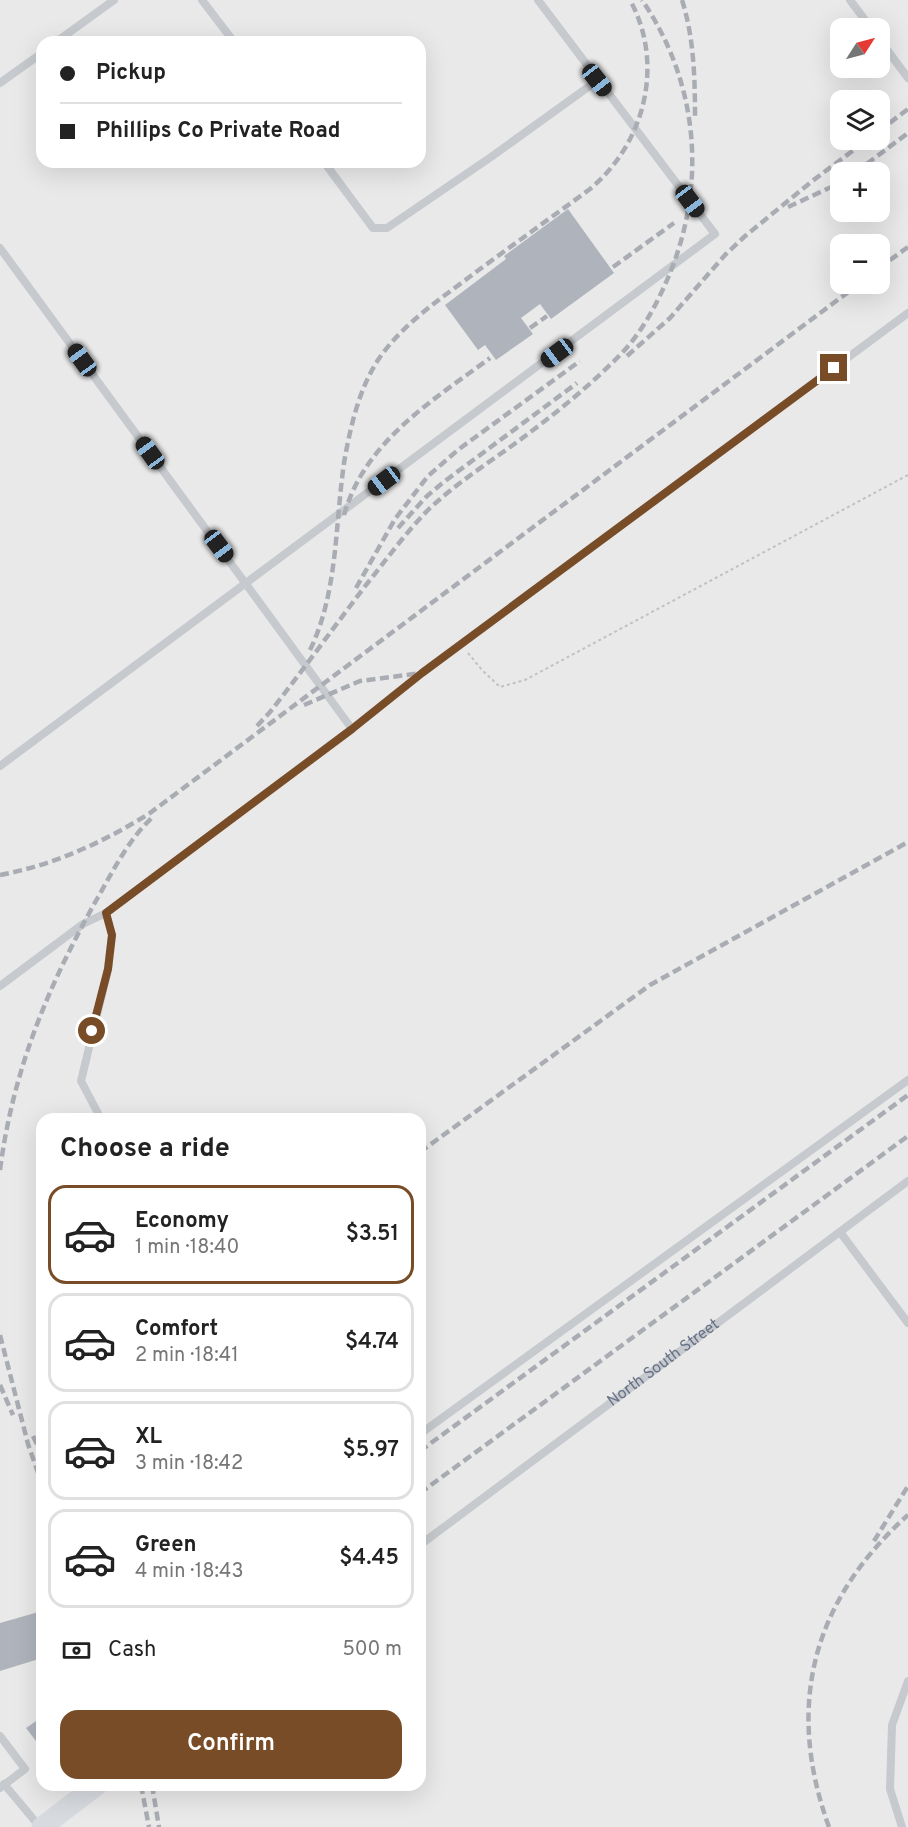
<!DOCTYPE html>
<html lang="en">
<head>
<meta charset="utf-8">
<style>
	:root { --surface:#fff; --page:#f2f2f2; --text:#222; --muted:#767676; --line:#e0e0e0; --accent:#784c26 }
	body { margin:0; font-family:Overpass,sans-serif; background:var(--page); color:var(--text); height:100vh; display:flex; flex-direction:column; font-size:22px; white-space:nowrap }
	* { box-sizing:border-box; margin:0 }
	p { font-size:20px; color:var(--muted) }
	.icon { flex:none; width:33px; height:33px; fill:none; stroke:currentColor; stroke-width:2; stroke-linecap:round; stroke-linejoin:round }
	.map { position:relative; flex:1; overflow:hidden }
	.side { position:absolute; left:36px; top:1113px; width:390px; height:678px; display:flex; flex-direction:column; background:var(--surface); border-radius:18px; box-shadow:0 6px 24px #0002 }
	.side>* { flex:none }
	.hud { position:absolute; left:36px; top:36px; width:390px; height:132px; border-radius:18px; box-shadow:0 6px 24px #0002; display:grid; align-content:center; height:132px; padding:0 24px; background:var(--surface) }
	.needle { width:39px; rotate:54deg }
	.controls { position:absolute; left:830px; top:18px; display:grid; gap:12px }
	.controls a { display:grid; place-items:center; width:60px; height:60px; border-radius:12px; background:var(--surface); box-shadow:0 6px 24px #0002; font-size:30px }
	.end { position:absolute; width:27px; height:27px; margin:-14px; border:8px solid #784c26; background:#fff; box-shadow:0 0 0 3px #fff }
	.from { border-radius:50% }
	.car { position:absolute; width:18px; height:36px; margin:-18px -9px; border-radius:8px; box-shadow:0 0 4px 2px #0007; background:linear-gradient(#222 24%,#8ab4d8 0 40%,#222 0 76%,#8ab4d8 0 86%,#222 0) }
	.hud b { display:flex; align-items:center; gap:21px; height:57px; font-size:22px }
	.hud b+b { border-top:2px solid var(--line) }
	.hud i { width:15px; height:15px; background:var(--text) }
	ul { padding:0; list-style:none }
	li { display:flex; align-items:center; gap:18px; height:99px; margin:0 12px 9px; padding:0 12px; border:3px solid var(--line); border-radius:18px }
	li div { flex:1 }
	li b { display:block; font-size:22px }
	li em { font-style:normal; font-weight:600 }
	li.active { border-color:var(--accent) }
	li>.icon { width:54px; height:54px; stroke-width:1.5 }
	h2 { padding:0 24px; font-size:27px; line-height:72px }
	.pay { display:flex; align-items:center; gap:15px; height:66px; padding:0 24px; font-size:22px }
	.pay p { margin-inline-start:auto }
	.primary-button { display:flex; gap:12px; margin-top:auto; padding:12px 24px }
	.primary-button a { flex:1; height:69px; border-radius:18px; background:var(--accent); color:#fff; font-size:24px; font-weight:600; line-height:69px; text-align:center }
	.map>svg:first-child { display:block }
	.built { fill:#e9e9e9; fill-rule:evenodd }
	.building { fill:#afb4bc }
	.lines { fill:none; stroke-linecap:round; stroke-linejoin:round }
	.path { stroke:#c0c1c4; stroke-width:2; stroke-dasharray:3 3; stroke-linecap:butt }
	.lane { stroke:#c6c9cd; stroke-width:8 }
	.secondary { stroke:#d7dadf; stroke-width:21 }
	.rail { stroke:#a9acb3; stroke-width:4.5; stroke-dasharray:9 4.5; stroke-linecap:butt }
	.route { stroke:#784c26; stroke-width:8 }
	.labels { text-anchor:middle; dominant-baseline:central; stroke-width:6; stroke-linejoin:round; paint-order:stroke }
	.street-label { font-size:16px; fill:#687286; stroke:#fff }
</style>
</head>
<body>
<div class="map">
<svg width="908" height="1827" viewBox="0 0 908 1827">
	<rect width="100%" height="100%" fill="#f8f8f6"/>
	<path class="built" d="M0,0H908V1827H0ZM840,28H879V68H840ZM42,42H420V162H42ZM840,100H879V140H840ZM840,172H879V212H840ZM840,244H879V284H840ZM42,1119H420V1785H42Z"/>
	<g class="building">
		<path d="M568,209L614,273L551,319L540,304L521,318L533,334L496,360L485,345L478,350L445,305L506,259L504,256Z"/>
		<path d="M42,1611V1658L0,1671V1623Z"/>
		<path d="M42,1717V1749L26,1728Z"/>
	</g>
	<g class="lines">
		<path class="path" d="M468,653L482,670L500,687L525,680L908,475"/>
		<g class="lane">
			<path d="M202,0L234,42"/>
			<path d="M850,0L871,28"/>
			<path d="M879,39L908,78"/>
			<path d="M56,42L114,0"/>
			<path d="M0,83L42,53"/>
			<path d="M324,162L373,228H387L491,157L598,80"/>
			<path d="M0,248L352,729"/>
			<path d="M0,766L715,234L538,0"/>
			<path d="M0,986L83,924L106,913L352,729L422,673L908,313"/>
			<path d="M101,1119L81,1081L108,969L112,935L106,913"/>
			<path d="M840,1232L908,1323"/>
			<path d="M420,1434L908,1080"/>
			<path id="s1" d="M420,1545L908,1181"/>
			<path d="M0,1736L25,1769L0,1788"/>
			<path d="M4,1784L40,1827"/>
			<path d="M902,1827L890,1789L892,1725L908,1681"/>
		</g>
		<path class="secondary" d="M42,1827L97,1785"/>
		<g class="rail">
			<path d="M682,0C694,38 695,78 695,118"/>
			<path d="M879,131L908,109"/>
			<path d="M856,172L908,133"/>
			<path d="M788,207L840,183"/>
			<path d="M613,267L674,223"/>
			<path d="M879,268L908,247"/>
			<path d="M530,328L547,316"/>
			<path d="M627,356L670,318L725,255L744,237L811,182L867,140"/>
			<path d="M344,515C365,441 432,401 490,358"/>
			<path d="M398,528L427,496L445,481L577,383"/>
			<path d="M356,588L395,519L428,476L459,449L580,361"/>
			<path d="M310,650C338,592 335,525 344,463C350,428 359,389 378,360C403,323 442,298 476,272C514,244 552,217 590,189C645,143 665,64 630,0"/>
			<path d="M304,705L360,681L422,673"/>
			<path d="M257,726L270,712C303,670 334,627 366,585C387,559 406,532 430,508C456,484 485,465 513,445C550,418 589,387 621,354C643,331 658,302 670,273C707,182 698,82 642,0"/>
			<path d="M0,875C54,865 104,842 150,813L859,284"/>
			<path d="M420,1152L650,985L908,842"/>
			<path d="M0,1170C13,1070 48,986 97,899C113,871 129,838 154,816"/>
			<path d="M0,1335L28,1444L42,1484"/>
			<path d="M0,1385L13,1415"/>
			<path d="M33,1436L42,1455"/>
			<path d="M420,1451L908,1095"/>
			<path d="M420,1493L908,1136"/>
			<path d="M874,1541L908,1486"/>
			<path d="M141,1785L149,1827"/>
			<path d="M152,1785L159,1827"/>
			<path d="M829,1827C785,1706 812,1601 908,1515"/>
		</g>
	</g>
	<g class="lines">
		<path class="route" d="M92,1031L108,969L112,935L106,913L352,729L422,673L834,368"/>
	</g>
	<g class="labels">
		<g class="street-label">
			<text stroke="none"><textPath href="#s1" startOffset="304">North South Street</textPath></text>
		</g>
	</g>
</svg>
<div class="controls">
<a><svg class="needle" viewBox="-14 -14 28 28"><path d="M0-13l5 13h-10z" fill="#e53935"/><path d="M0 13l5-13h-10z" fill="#767676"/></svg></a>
<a><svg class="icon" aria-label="layers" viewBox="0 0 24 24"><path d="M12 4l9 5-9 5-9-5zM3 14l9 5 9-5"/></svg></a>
<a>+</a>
<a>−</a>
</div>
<i class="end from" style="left:92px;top:1031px"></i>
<i class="end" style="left:834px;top:368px"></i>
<i class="car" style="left:597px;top:80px;rotate:142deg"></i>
<i class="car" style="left:690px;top:201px;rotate:143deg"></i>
<i class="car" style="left:557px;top:353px;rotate:233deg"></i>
<i class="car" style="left:82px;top:360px;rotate:324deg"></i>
<i class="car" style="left:150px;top:453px;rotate:324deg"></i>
<i class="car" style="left:384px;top:481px;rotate:233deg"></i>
<i class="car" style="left:219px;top:546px;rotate:143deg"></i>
<div class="hud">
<b><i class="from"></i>Pickup</b>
<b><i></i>Phillips Co Private Road</b>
</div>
<section class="side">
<h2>Choose a ride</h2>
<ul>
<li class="active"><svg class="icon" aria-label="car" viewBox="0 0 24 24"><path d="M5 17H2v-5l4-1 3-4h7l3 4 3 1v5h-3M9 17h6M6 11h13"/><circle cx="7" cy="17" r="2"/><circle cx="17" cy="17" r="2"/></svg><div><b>Economy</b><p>1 min · 18:40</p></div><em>$3.51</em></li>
<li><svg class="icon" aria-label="car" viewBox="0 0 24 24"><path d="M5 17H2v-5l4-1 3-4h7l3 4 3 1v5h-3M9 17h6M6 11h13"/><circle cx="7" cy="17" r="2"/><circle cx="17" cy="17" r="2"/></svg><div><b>Comfort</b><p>2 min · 18:41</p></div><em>$4.74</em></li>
<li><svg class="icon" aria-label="car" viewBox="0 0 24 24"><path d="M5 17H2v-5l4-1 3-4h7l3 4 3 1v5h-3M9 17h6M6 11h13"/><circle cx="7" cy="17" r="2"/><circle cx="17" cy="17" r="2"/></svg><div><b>XL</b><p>3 min · 18:42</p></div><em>$5.97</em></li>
<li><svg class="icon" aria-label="car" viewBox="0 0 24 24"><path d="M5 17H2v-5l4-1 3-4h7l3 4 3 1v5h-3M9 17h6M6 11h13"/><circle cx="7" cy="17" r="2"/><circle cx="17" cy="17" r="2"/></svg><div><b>Green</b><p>4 min · 18:43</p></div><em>$4.45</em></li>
</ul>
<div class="pay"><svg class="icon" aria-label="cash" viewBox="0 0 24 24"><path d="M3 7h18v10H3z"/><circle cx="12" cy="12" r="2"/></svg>Cash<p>500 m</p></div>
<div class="primary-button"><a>Confirm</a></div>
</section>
</div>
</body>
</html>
